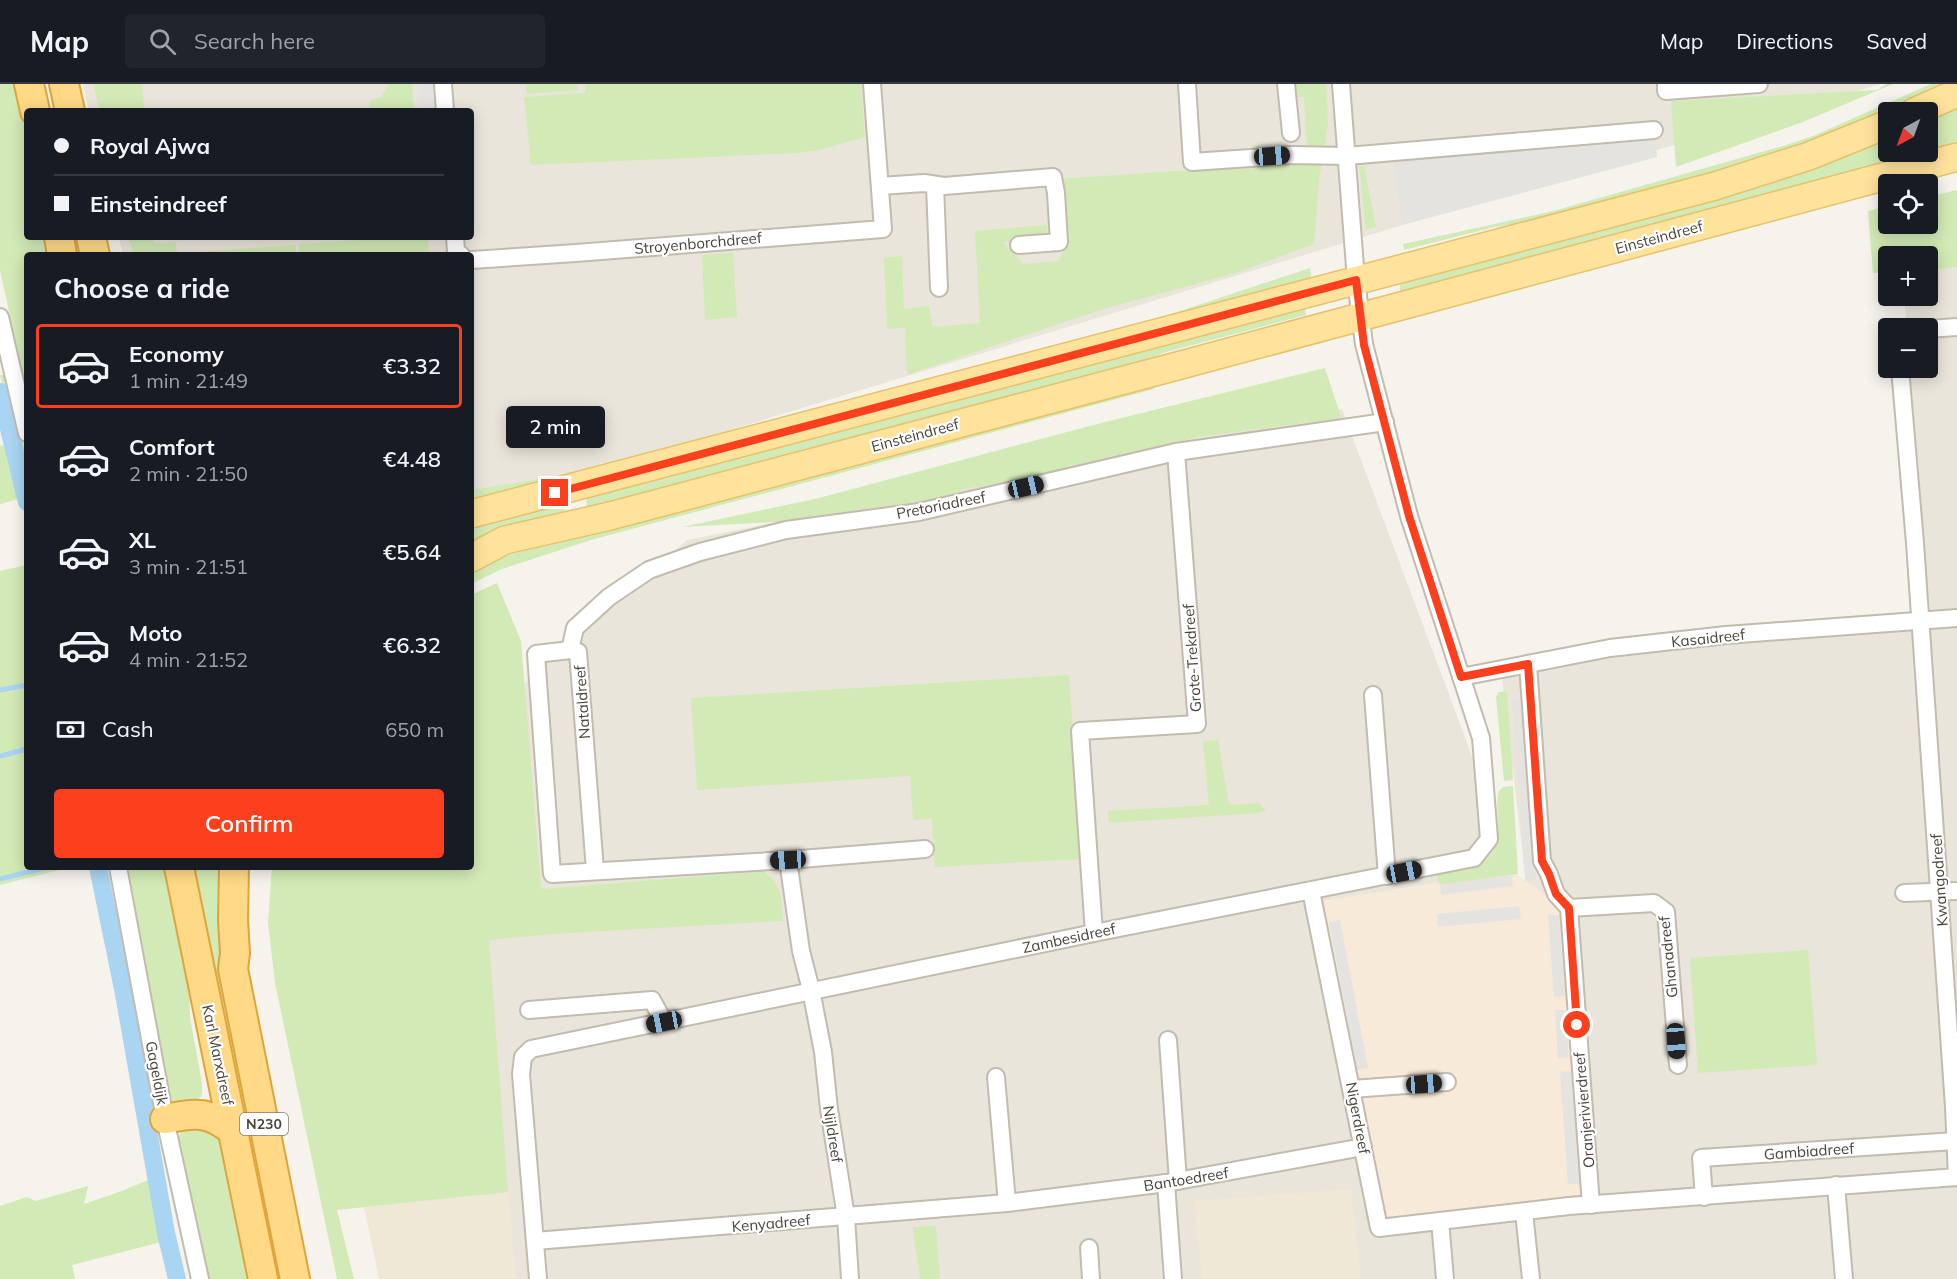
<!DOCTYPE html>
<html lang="en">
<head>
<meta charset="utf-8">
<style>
	:root { --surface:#171b24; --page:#20242c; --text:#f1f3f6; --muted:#9ea1a6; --line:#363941; --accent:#fc3f1d }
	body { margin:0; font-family:Mulish,sans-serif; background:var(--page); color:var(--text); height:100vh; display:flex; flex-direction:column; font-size:22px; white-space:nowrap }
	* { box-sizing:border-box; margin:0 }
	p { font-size:20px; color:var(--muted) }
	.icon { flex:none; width:33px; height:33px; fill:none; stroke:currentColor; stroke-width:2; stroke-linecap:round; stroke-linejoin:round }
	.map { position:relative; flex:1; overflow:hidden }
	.sheet { position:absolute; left:24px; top:168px; width:450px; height:618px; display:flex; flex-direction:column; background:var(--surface); border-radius:6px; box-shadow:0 3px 15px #0003 }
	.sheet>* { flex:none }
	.top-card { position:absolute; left:24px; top:24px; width:450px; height:132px; border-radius:6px; box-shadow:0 3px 15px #0003; display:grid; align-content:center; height:132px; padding:0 30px; background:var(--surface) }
	.needle { width:39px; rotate:221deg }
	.fabs { position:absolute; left:1878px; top:18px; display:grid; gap:12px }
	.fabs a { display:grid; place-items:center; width:60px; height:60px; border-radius:6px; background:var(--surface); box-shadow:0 3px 15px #0003; font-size:30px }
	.end { position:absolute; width:27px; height:27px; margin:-14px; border:8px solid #fc3f1d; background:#fff; box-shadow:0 0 0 3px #fff }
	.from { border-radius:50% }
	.bubble { position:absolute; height:42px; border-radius:6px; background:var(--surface); box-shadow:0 3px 15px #0003; font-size:20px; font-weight:600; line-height:42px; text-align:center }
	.car { position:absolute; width:18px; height:36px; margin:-18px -9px; border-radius:8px; box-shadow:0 0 4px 2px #0007; background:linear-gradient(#222 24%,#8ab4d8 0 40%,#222 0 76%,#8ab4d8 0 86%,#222 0) }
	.top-card b { display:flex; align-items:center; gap:21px; height:57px; font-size:22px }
	.top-card b+b { border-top:2px solid var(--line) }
	.top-card i { width:15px; height:15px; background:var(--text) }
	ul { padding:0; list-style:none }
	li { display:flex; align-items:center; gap:18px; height:84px; margin:0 12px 9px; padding:0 18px; border:3px solid transparent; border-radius:6px }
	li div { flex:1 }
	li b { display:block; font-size:22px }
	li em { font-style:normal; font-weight:600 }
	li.active { border-color:var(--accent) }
	li>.icon { width:54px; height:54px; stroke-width:1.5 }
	h2 { padding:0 30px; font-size:27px; line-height:72px }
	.pay { display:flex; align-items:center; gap:15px; height:66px; padding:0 30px; font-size:22px }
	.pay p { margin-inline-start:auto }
	.action { display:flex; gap:12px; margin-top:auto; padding:12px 30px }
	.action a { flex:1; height:69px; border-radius:6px; background:var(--accent); color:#fff; font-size:24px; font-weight:600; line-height:69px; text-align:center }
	header { display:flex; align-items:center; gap:36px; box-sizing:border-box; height:84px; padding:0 30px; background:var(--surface); border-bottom:2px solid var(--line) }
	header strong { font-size:28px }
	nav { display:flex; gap:33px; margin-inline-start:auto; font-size:21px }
	.search { width:420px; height:54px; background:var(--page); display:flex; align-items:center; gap:15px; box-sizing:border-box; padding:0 21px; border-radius:6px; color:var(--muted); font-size:22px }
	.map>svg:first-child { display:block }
	.residential { fill:#eae5da }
	.commercial { fill:#f7ead8 }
	.education { fill:#efe8d6 }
	.green { fill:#d2eab5 }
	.parking { fill:#e5e3e0 }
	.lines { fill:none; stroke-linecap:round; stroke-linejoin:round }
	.stream { stroke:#a9d4f2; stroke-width:5 }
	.canal { stroke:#a9d4f2; stroke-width:18 }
	.minor-casing { stroke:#c2bbae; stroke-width:20 }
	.primary-casing { stroke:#e6c16a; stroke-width:30 }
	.trunk-casing { stroke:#e0a43c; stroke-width:32 }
	.minor { stroke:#fff; stroke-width:16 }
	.primary { stroke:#ffe39c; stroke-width:27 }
	.trunk { stroke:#ffd985; stroke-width:28 }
	.route { stroke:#fc3f1d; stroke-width:8 }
	.labels { text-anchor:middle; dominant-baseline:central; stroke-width:4.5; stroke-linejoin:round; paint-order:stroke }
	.shield { fill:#fff; stroke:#817c74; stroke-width:1.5 }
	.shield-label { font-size:14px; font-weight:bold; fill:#4b4439 }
	.street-label { font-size:15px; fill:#4b4439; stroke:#fff }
</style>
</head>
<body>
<header>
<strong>Map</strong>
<div class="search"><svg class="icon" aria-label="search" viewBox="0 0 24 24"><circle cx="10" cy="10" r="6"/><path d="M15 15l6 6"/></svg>Search here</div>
<nav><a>Map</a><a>Directions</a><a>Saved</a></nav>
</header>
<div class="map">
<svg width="1957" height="1195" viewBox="0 0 1957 1195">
	<rect width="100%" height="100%" fill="#f6f3ec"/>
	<g class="residential">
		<path d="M83,0H1881L1383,147L471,425V171H123L119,153H471V27H89Z"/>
		<path d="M1957,135V1195H508L415,872L471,783V646L687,456L1342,325L1465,653L1511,787L1321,818L1554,816L1526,798L1501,585L1930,525L1910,284H1928V244H1907L1904,212H1928V172Z"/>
	</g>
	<path class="commercial" d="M1511,787L1554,816L1561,825L1582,1115L1384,1136L1321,817Z"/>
	<g class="education">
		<path d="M1351,1105L1361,1195H1202L1194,1117Z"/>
		<path d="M508,1108L516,1195H379L364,1123Z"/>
	</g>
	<g class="green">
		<path d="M0,0H18L27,48V153H47L50,171H27V310L0,186Z"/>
		<path d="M94,0H142L144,27H99Z"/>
		<path d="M389,0H412L414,27H369L371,16L381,13Z"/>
		<path d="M526,0H577L578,6L527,10Z"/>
		<path d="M585,0H861L865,53L819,66L798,69L531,81L524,13L585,9Z"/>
		<path d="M1291,0H1326L1328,41L1319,96L1314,160L1236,189L1103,225L907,291L905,244L887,245L884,174L902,172L904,225L929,222L933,243L980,239L975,147L1047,141V154L1004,158L1023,180L1059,177L1063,165L1059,95L1308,78L1304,13H1292Z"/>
		<path d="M1887,0H1893L1803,38L1676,83L1671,17L1877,6Z"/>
		<path d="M1931,0L1957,1L1815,60L1554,135L1495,143L1404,166L1403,160L1553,127L1783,62L1813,52Z"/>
		<path d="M1957,22V65L1400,214V200L1888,53V68H1928V36Z"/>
		<path d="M1364,81L1376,143L1366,146L1359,82Z"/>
		<path d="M1957,106V183L1928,186V172H1888V188L1873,189L1868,127L1888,122V140H1928V113Z"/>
		<path d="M128,153H153L154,159L176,158L177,171H134Z"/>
		<path d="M400,153H428L429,171H299V160Z"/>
		<path d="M296,161V171H183V169Z"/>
		<path d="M733,169L737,233L705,236L702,171Z"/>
		<path d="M1310,184L1312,198L772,345L717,350L1165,232Z"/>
		<path d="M1304,221L1306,231L1166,268L1098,294L583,432L587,422L586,413Z"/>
		<path d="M1325,284L1348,354H1332L1311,338L1205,352L1070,382L1037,392L965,405L936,415L775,438L682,443L819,414L1101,339Z"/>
		<path d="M0,291H4L8,297L27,375V405Z"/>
		<path d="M1158,293L1154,305L591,456L502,485L471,500V484L477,481L563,454Z"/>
		<path d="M13,359L26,413L0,420V362Z"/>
		<path d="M556,392L559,400L471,422V406Z"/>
		<path d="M570,418L564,427L557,430L494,447L471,459V442Z"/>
		<path d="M27,481V783H71L0,801V487Z"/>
		<path d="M497,499L521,557L541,803L544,805L764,787C784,805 781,812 783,837L552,850L489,856L508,1108L337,1126L354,1195H337L275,899L268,839L272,783H471V511Z"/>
		<path d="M1069,591L1082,775L935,783L932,735L913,736L910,692L697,706L691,614Z"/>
		<path d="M1507,607L1513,696L1504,697L1496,613L1499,608Z"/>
		<path d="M1218,656L1229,721L1259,719L1266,726L1259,729L1109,739L1108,727L1209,721L1203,657Z"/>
		<path d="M1513,702L1518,790L1440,801L1437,790C1473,783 1499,785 1498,740C1498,729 1496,717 1499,707L1503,703Z"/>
		<path d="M128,783H168L189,886L190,934L202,999V1011L196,1018L178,1024L170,1018Z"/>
		<path d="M188,783H223L288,1195H272Z"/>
		<path d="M1808,866L1817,981L1698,989L1690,874Z"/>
		<path d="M199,1039L225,1057L253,1195H207L177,1056L185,1041Z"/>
		<path d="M158,1092L173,1155L72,1181L75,1195H0V1122L27,1113L36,1117L88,1102L84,1120L119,1108Z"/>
		<path d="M936,1142L940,1195H920C918,1177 914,1162 913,1143Z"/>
	</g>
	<g class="parking">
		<path d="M419,0H434L436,27H421Z"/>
		<path d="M1655,50L1657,73L1402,141L1393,72Z"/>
		<path d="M1512,614H1523L1536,796L1525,797Z"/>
		<path d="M1511,791L1513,802L1441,811L1440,801Z"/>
		<path d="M1519,822L1521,835L1438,843L1437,830Z"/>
		<path d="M1548,831H1559L1565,912L1554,913Z"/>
		<path d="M1340,836L1368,984L1357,986L1329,838Z"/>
		<path d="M1555,926H1566L1569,974H1558Z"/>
		<path d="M1571,987L1579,1100H1568L1560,988Z"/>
	</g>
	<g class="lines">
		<g class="stream">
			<path d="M0,606L27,601"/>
			<path d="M0,672L27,665"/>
			<path d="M0,795L48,783"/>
		</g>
		<g class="canal">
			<path d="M0,308L27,418"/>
			<path d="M98,783L124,910L166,1149L177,1195"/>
		</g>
		<defs>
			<g id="minor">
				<path d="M443,0L445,27"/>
				<path d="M1187,0L1192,78L1292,71L1347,72L1654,46"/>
				<path d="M1286,0L1291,49"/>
				<path d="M1666,0V7L1759,0"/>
				<path d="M935,101L939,204"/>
				<path d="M880,102L924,99L944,102L1053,93L1056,109L1059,158L1019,161"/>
				<path d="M455,153L456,167L461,171"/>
				<path d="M471,176L576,169L883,145L872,0"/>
				<path d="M0,233L27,349"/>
				<path d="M1928,245L1957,243"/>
				<path d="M1900,284L1915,459L1954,1023L1957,1093"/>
				<path d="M570,566L575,544L609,513L649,486L700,468L786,446L919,428L1176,368L1385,338"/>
				<path d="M1528,580L1542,777L1549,790L1556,810L1569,824L1591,1121"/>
				<path d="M1461,593L1610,564L1726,551L1957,534"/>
				<path d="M1373,611L1387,792"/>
				<path d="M788,776L801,867L811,906L823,968L829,1025L846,1133L850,1195"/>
				<path d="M118,783L165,1035L200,1195"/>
				<path d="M595,786L578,568L570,566L536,570L552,790L788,776L925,765"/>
				<path d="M1311,807L1379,1144L1569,1122L1957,1093"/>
				<path d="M1904,809L1957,807"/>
				<path d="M1569,824L1654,819L1666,828L1678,981"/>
				<path d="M1094,849L1080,647L1197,640L1176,368"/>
				<path d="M529,926L652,916L664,938"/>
				<path d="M1168,956L1178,1097"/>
				<path d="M996,993L1007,1119"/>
				<path d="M1352,1005L1447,998"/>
				<path d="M1166,1099L1173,1195"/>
				<path d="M1836,1101L1844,1195"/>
				<path d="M1704,1113L1701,1074L1955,1057"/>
				<path d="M1524,1128L1531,1195"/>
				<path d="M1440,1137L1445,1195"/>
				<path d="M535,1157L1007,1119L1166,1099L1363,1063"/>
				<path d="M1089,1164L1091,1195"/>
				<path d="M538,1195L521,990L523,973L531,965L1094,849L1474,774L1489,755L1481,654L1409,432L1364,260L1356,196L1341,0"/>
			</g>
			<g id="primary">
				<path d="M1914,28L1957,9"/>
				<path d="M471,430L1715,102L1809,72L1888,40"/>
				<path d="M471,474L505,456L610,432L1166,285L1957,73"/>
			</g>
			<g id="trunk">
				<path d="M29,0L35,27"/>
				<path d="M64,0L70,27"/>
				<path d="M59,153L62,171"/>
				<path d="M91,153L95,171"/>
				<path d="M179,783L263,1195"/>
				<path d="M234,783L233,836L235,869L233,885L295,1195"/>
				<path d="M165,1035C195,1028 211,1027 235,1049"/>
			</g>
		</defs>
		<use href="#minor" class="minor-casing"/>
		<use href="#primary" class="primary-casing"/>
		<use href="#trunk" class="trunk-casing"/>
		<use href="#minor" class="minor"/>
		<use href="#primary" class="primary"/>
		<use href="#trunk" class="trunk"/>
	</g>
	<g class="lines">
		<path class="route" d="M555,409L1356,196L1364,261L1409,432L1461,593L1528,580L1542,777L1549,790L1556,810L1569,824L1577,941"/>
	</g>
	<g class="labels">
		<rect class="shield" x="240" y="1029" width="48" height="22" rx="4.5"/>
		<g class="shield-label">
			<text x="264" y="1040">N230</text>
		</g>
		<g class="street-label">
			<text transform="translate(1659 153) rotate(-15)">Einsteindreef</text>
			<text transform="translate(698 159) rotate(-5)">Stroyenborchdreef</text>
			<text transform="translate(915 351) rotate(-15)">Einsteindreef</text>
			<text transform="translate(941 421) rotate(-11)">Pretoriadreef</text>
			<text transform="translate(1708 554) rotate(-6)">Kasaidreef</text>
			<text transform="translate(1192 574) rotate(-94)">Grote-Trekdreef</text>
			<text transform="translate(582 618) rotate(-94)">Nataldreef</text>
			<text transform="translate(1939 796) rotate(-94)">Kwangodreef</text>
			<text transform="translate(1069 854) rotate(-12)">Zambesidreef</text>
			<text transform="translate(1668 873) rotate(-96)">Ghanadreef</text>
			<text transform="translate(218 971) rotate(78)">Karl Marxdreef</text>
			<text transform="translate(157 989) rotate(79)">Gageldijk</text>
			<text transform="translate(1584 1026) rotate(-95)">Oranjerivierdreef</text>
			<text transform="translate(1358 1034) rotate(79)">Nigerdreef</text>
			<text transform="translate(833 1050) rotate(81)">Nijldreef</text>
			<text transform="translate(1809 1067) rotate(-4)">Gambiadreef</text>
			<text transform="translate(1186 1095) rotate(-9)">Bantoedreef</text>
			<text transform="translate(771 1139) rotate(-5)">Kenyadreef</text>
		</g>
	</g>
</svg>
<div class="fabs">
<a><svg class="needle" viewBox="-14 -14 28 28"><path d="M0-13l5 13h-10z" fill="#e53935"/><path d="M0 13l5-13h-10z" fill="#9ea1a6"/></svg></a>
<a><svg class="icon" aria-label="locate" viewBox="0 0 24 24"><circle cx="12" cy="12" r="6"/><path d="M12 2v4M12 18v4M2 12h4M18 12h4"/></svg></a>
<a>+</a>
<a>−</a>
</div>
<i class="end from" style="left:1577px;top:941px"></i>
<i class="end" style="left:555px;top:409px"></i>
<div class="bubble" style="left:506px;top:322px;width:99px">2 min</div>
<i class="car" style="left:1272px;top:72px;rotate:86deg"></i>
<i class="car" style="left:1026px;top:403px;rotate:77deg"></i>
<i class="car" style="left:788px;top:776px;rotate:267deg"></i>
<i class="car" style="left:1404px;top:788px;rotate:79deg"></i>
<i class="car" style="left:664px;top:938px;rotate:259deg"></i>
<i class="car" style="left:1676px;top:957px;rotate:176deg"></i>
<i class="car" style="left:1424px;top:1000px;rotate:86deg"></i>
<div class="top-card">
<b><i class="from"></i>Royal Ajwa</b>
<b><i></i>Einsteindreef</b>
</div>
<section class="sheet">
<h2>Choose a ride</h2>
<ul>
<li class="active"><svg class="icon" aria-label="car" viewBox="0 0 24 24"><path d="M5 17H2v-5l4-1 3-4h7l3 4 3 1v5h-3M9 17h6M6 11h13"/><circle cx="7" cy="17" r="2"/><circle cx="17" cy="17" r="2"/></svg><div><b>Economy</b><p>1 min · 21:49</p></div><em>€3.32</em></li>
<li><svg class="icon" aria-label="car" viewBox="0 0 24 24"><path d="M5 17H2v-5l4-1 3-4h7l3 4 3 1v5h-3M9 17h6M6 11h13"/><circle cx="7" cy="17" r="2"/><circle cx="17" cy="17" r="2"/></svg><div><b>Comfort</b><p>2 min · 21:50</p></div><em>€4.48</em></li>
<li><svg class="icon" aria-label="car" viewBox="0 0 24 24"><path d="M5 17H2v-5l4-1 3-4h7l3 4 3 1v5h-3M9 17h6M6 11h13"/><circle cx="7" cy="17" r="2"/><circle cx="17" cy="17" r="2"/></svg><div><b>XL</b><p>3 min · 21:51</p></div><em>€5.64</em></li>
<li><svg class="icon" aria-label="car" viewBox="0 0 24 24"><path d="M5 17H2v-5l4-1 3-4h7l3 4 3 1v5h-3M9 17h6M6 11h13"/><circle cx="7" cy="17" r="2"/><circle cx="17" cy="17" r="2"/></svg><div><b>Moto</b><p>4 min · 21:52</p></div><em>€6.32</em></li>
</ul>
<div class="pay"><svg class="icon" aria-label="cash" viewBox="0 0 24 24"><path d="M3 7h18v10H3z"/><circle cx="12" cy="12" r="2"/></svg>Cash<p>650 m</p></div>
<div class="action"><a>Confirm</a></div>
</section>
</div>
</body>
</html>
